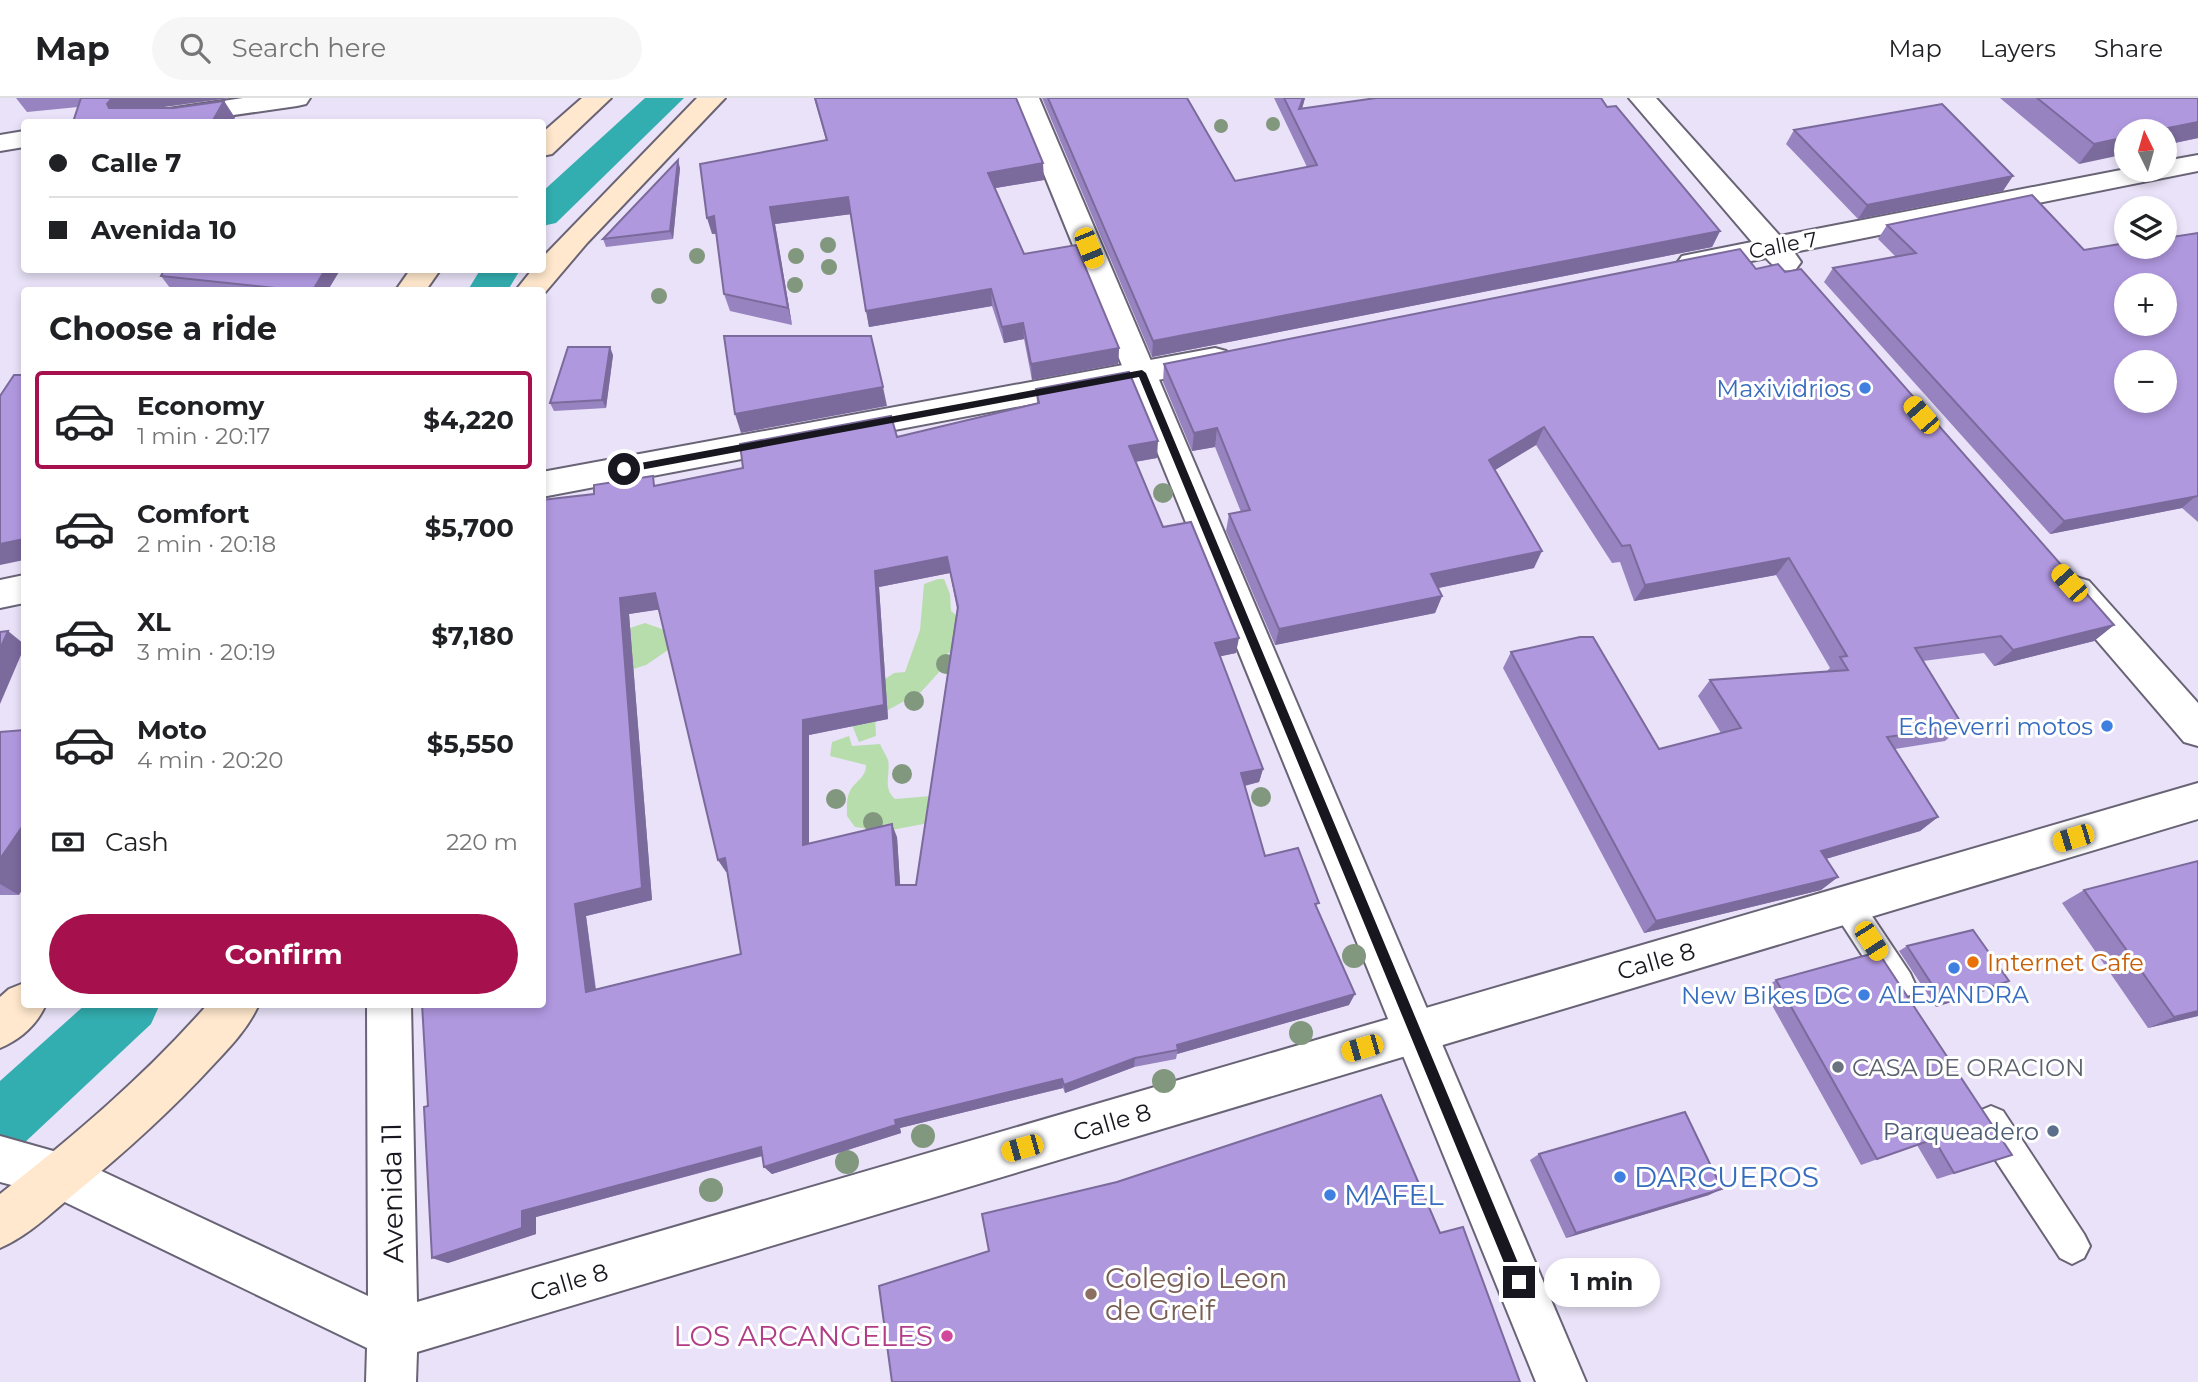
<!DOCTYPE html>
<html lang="en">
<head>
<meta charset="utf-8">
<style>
	:root { --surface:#fff; --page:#f6f6f6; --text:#202124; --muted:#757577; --line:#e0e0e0; --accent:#a6114d }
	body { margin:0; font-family:Montserrat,sans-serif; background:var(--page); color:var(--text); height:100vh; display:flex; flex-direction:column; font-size:26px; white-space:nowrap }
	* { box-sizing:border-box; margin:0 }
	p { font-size:23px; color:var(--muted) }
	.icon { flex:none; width:38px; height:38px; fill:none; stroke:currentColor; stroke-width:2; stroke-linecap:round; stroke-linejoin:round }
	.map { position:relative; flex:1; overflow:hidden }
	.drawer { position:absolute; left:21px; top:189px; width:525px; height:721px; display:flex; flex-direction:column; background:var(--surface); border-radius:7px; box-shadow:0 4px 10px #0003 }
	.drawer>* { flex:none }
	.banner { position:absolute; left:21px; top:21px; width:525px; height:154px; border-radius:7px; box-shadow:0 4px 10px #0003; display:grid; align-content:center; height:154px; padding:0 28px; background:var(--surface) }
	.needle { width:46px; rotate:355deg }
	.buttons { position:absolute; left:2114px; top:21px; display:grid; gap:14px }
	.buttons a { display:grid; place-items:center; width:63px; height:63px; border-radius:50%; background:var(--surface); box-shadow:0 4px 10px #0003; font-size:35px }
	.end { position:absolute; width:32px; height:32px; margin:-16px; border:9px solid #18161e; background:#fff; box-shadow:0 0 0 4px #fff }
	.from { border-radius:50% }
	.bubble { position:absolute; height:49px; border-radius:24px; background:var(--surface); box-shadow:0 4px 10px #0003; font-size:23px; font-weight:700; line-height:49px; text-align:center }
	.car { position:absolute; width:21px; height:42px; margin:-21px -10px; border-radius:9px; box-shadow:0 0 5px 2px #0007; background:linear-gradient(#f5c518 24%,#345 0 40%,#f5c518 0 76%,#345 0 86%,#f5c518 0) }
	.banner b { display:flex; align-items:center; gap:24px; height:66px; font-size:26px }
	.banner b+b { border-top:2px solid var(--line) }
	.banner i { width:18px; height:18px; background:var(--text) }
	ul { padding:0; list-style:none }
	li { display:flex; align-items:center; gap:21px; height:98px; margin:0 14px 10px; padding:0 14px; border:4px solid transparent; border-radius:7px }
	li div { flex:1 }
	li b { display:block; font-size:26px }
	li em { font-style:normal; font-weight:700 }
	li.on { border-color:var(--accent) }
	li>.icon { width:63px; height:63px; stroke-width:1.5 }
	h2 { padding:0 28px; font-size:32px; line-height:84px }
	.pay { display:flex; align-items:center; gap:18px; height:77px; padding:0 28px; font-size:26px }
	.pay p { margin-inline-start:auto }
	.primary-button { display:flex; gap:14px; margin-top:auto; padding:14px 28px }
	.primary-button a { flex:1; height:80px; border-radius:42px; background:var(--accent); color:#fff; font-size:28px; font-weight:700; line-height:80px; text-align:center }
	header { display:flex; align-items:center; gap:42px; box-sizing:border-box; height:98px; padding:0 35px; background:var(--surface); border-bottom:2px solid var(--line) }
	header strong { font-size:33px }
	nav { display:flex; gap:38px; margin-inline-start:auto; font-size:24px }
	.search { width:490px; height:63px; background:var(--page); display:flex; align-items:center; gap:18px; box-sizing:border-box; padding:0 24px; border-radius:38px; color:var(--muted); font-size:26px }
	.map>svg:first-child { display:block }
	.green { fill:#b8ddac }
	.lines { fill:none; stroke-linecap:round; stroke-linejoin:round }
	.canal { fill:#33aeb0; fill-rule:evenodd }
	.service-casing { stroke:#696376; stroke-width:4 }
	.minor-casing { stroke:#696376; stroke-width:4 }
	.tertiary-casing { stroke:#696376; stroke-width:4 }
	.secondary-casing { stroke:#696376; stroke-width:4 }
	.service { fill:#fff; fill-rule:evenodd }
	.minor { fill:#fff; fill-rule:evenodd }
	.tertiary { fill:#fff; fill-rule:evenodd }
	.secondary { fill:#ffe8cd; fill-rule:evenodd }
	.tree { fill:#82987e }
	.wall { fill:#9783c0; fill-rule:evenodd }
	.shaded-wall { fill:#7b6a9c }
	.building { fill:#b098df; stroke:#7b6a9c; stroke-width:2; fill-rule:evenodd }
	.route { fill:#18161e }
	.shop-dot { fill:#3f7fe0; stroke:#fff; stroke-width:2.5 }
	.food-dot { fill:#e8710a; stroke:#fff; stroke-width:2.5 }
	.worship-dot { fill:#6b7280; stroke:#fff; stroke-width:2.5 }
	.service-dot { fill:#5c6f8a; stroke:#fff; stroke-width:2.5 }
	.education-dot { fill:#8d6e63; stroke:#fff; stroke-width:2.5 }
	.hotel-dot { fill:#d1479c; stroke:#fff; stroke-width:2.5 }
	.labels { text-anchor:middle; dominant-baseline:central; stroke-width:6; stroke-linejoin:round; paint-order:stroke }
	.far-street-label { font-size:21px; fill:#18161e; stroke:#fff }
	.shop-label { font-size:24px; fill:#366cbe; stroke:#fff; text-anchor:end }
	.street-label { font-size:24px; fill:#18161e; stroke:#fff }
	.food-label { font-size:24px; fill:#c56008; stroke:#fff; text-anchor:start }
	.worship-label { font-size:24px; fill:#5b616d; stroke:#fff; text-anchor:start }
	.service-label { font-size:24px; fill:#4e5e75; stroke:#fff; text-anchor:end }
	.near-shop-label { font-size:28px; fill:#366cbe; stroke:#fff; text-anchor:start }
	.near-street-label { font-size:28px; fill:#18161e; stroke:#fff }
	.near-education-label { font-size:28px; fill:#785e54; stroke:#fff; text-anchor:start }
	.near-hotel-label { font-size:28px; fill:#b23c85; stroke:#fff; text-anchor:end }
</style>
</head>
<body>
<header>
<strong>Map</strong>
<div class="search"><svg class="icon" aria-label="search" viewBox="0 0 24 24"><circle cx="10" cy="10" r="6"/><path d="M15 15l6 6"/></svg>Search here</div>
<nav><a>Map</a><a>Layers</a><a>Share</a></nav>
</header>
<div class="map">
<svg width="2198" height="1284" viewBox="0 0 2198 1284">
	<rect width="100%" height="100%" fill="#e9e2f8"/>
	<g class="green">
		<path d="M938,481H944L950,496L951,513L960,520L968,546L940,559L941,572L921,594L875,619L876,638L859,644L847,615L668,552L646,567L617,576L542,531H627L645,525L662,531L674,542L879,585L894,575L905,574L920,532L924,486Z"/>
		<path d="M849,638L852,648L880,646C882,651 886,657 888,662C891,676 882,690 895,701L943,697L934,724L886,733L855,729L847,718C847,711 846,700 850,693C855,683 866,680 866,667L830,658L832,644Z"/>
	</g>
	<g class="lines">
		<g class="canal">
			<path d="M645,0H684L556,125L542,128V94Z"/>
			<path d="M480,172H520L508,192H468Z"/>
			<path d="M86,906H160L151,926L22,1047L0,1056V983Z"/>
		</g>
		<defs>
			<g id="service">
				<path d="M1847,793L1858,797L1910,875L1915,886L1910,897L1899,901L1888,897L1836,817L1832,807L1836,797Z"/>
				<path d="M1991,1008L2003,1013L2084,1136L2090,1148L2084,1160L2072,1166L2060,1160L1979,1037L1974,1025L1979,1013Z"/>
			</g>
			<g id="minor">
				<path d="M243,0H310L306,6L297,8L185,24H121L125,18L134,16Z"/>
				<path d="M1629,0H1656L1780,138L2126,71L2165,72V63L2198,57V73L1794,154L1801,164L1796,171C1781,175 1776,171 1766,160L1692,175L1682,172L1677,165L1682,158L1752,144Z"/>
				<path d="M24,33V49L0,53V37Z"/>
				<path d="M1215,250L1226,253L1231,261L1226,269L542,399V374Z"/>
				<path d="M24,477V505L0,510V482Z"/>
				<path d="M2076,479L2089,483L2198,605V648L2184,644L2063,503L2058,493L2063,483Z"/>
				<path d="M2198,685V721L417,1254L416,1284H366L367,1250L44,1094L38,1077L44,1060L61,1054L368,1198L367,906H411L417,1204Z"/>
			</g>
			<g id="tertiary">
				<path d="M1013,0H1039L1586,1284H1536Z"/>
				<path d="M0,1038L78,1060L84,1077L78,1094L61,1100L0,1084Z"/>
			</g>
			<g id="secondary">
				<path d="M582,0H611L552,56L542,58V35Z"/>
				<path d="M697,0H725L587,145L542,198V192H516L532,172H542V160Z"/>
				<path d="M410,172H440L426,192H396Z"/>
				<path d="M24,885V906H46C37,927 21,941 0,950V899L9,891Z"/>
				<path d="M208,906H259C249,929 231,948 214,966C171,1013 123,1056 73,1097C50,1116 28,1138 0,1150V1096C74,1038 146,977 208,906Z"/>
			</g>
		</defs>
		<use href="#service" class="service-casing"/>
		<use href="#minor" class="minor-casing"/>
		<use href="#tertiary" class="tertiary-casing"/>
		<use href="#secondary" class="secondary-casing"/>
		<use href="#service" class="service"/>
		<use href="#minor" class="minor"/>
		<use href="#tertiary" class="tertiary"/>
		<use href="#secondary" class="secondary"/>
	</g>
	<g class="tree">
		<circle cx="1273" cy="26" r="7"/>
		<circle cx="1221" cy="28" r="7"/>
		<circle cx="828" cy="147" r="8"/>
		<circle cx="697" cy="158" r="8"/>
		<circle cx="796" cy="158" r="8"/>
		<circle cx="829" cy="169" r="8"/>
		<circle cx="795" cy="187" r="8"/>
		<circle cx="659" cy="198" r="8"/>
		<circle cx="1163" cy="395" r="10"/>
		<circle cx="946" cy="566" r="10"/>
		<circle cx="914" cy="603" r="10"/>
		<circle cx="902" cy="676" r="10"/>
		<circle cx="1261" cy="699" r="10"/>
		<circle cx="836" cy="701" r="10"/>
		<circle cx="873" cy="724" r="10"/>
		<circle cx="1354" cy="858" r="12"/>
		<circle cx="1301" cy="935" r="12"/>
		<circle cx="1164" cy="983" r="12"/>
		<circle cx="923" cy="1038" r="12"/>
		<circle cx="847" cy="1064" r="12"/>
		<circle cx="711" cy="1092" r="12"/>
	</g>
	<g class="wall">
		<path d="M16,0H229L155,10H174L224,3L235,20L78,9L27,14Z"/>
		<path d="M814,0H1016L1044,82L995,90L1024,156L1119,250L1118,266L1032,282L1024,241L1004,245L992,208L869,229L851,116L775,126L792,227L730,213L724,196L716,136H712L826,42Z"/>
		<path d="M1042,0H1187L1235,83L1307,69L1274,0H1305L1302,11L1607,9L1720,133L1712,149L1152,259Z"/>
		<path d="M2000,0H2198V40L2165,47V33L2079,66Z"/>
		<path d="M1794,32L2003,93L1858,121L1786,46Z"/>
		<path d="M680,70L673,141L606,149L603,141Z"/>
		<path d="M1887,127L2084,152L2198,135V424L2182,410L2050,436L1824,184L1833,170L1896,159L1878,141Z"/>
		<path d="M1756,171L2114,527L2094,543L1994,568L1984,555L1923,563L1963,628L1945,643L1895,651L1938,719L1920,733L1826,761L1838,779L1821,792L1644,835L1503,570L1511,554L1659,651L1721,635L1698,598L1710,582L1826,574L1830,570L1776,477L1634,503L1620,464L1612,465L1536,347L1495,372L1534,470L1438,490L1442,498L1435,515L1275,547L1226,433L1229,416L1241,414L1215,349L1192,353L1163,284L1164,266Z"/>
		<path d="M164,172H340L328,192H195L170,190L161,178Z"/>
		<path d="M613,257L606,310L554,313L550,305Z"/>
		<path d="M1036,291L1157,360L1135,364L1163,429L1236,555L1220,558L1263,671L1259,684L1245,688L1265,758L1317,810L1349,907L1177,956L1176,961L1134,969L1065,995L1063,990L900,1030L901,1035L772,1076L764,1069L763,1058L536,1119V1136L448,1165L432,1160L428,1008L594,396L657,387L897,339L1037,305ZM950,475L957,511L916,787H900L897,739L809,745V637L888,621L879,489ZM659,511L718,762L727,774L741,856L596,891L586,818L652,802L629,516Z"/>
		<path d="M0,634L19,797H0Z"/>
		<path d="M2084,792L2198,918L2148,930L2062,805Z"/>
		<path d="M1907,848L2000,888L1936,909L1899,853Z"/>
		<path d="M1776,882L2012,1057L1937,1081L1917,1047L1861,1067L1763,891Z"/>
		<path d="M1539,1056L1709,1097L1566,1140L1530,1062Z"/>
	</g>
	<g class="shaded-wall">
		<path d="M112,0H229L134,13L109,10L107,6Z"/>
		<path d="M1303,0H1305L1297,28L1299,11Z"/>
		<path d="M224,3L235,20L232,24H212Z"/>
		<path d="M2198,24V40L2165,47V33H2153Z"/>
		<path d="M2126,39V56L2079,66L2094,46Z"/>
		<path d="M678,62L680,70L673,141L670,133Z"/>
		<path d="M1043,65L1044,82L990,91L988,75Z"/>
		<path d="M2013,78L2003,93L1858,121L1867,107Z"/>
		<path d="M848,99L852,116L775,126L792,227L788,210L770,109Z"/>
		<path d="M714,118L719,135L712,136L707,120Z"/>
		<path d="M1720,133L1712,149L1152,259L1153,243Z"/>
		<path d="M325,172H340L328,192H313Z"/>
		<path d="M991,191L992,208L869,229L866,213Z"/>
		<path d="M1023,225L1024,241L1004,245L1002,229Z"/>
		<path d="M610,249L613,257L606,310L602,302Z"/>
		<path d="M1119,250L1118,266L1032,282L1031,266Z"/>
		<path d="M883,289L887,308L741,335L735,316Z"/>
		<path d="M1544,329L1536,347L1482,380L1489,362Z"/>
		<path d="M1217,330L1215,349L1192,353L1194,335Z"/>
		<path d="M1158,343L1157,360L1128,365L1129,348Z"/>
		<path d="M2197,397L2182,410L2050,436L2064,423Z"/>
		<path d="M24,441V462L0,467V446Z"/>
		<path d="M1542,453L1534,470L1424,493L1431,476Z"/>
		<path d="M947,459L950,475L879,489L888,621L809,637V759L803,747V622L875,473Z"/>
		<path d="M1789,460L1776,477L1634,503L1645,487Z"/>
		<path d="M655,495L663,511L629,516L652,802L586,818L597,904L586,894L575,806L620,500Z"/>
		<path d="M1442,498L1435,515L1275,547L1279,531Z"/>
		<path d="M2114,527L2094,543L1994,568L2013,552Z"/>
		<path d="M8,533L24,546V550L0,606V551Z"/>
		<path d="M1239,540L1236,555L1213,560L1215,545Z"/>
		<path d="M1263,671L1259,684L1238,689L1241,675Z"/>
		<path d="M1938,719L1920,733L1805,767L1821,753Z"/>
		<path d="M24,726V789L19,797L0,786V761Z"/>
		<path d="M892,726L897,739L901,799L896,787Z"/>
		<path d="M725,760L732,773L726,774L718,762Z"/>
		<path d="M1838,779L1821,792L1644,835L1656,823Z"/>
		<path d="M2009,883L2000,888L1936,909L1944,905Z"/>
		<path d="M1355,896L1349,907L1177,956L1178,952L1177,947Z"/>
		<path d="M2198,913V918L2148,930L2174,919Z"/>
		<path d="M1135,960L1134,969L1065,995L1064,987Z"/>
		<path d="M1062,981L1063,990L900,1030L901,1035L772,1076L764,1069L895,1022Z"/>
		<path d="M761,1049L769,1056L536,1119V1136L448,1165L432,1160L522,1113Z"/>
		<path d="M1722,1091L1709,1097L1566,1140L1576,1135Z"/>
	</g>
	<g class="building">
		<path d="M81,0H112L107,6L109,10H174L224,3L212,24H73Z"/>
		<path d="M815,0H1016L1043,65L988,75L1024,156L1076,147L1119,250L1031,266L1023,225L1002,229L991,191L866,213L848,99L770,109L788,210L724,196L714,118L707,120L700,66L827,42Z"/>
		<path d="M1048,0H1187L1235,83L1317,67L1284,0H1303L1299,11L1376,0H1601L1607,9L1616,8L1720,133L1153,243Z"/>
		<path d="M2037,0H2198V24L2153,33H2126V39L2094,46Z"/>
		<path d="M1942,6L2013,78L1867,107L1794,32Z"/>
		<path d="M393,22H451L450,24H392Z"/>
		<path d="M678,62L670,133L603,141Z"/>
		<path d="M2032,97L2084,152L2126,145V149H2165V140L2198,135V398L2064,423L1833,170L1916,155L1887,127ZM2126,187H2165V226H2126ZM2126,264H2165V303H2126Z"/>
		<path d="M1740,151L1756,171L1778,166L1785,174L1801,171L2114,527L2013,552L2001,538L1915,550L1963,628L1887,639L1938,719L1821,753L1838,779L1656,823L1511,554L1580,539H1593L1659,651L1741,630L1710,582L1848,572L1840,559L1847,558L1789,460L1645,487L1630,447L1622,448L1544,329L1489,362L1542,453L1431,476L1442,498L1279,531L1229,416L1250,412L1217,330L1194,335L1164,266Z"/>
		<path d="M164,172H325L313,192H294L161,178Z"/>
		<path d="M724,238H871L883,289L735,316Z"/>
		<path d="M568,249H610L602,302L550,305Z"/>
		<path d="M1129,274L1158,343L1129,348L1163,429L1191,424L1239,540L1215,545L1263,671L1241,675L1265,758L1298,750L1319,805L1315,806L1355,896L1177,947L1178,952L1135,960L1064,987L1062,981L895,1022L896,1027L764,1069L761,1049L522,1113V1130L432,1160L424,1009L428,1008L422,906H542V402L594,396V387L653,378L654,388L743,370L740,346L891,318L897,339L1039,305L1036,291ZM947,459L958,509L916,787H896L892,726L803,747V622L884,607L875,473ZM655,495L718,762L725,760L741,856L586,894L575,806L642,790L620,500Z"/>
		<path d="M14,277H24V441L0,446V298Z"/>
		<path d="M8,533L0,551V534Z"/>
		<path d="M24,632V726L0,761V634Z"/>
		<path d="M2198,763V913L2174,919L2084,792Z"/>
		<path d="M1973,832L2009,883L1944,905L1907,848Z"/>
		<path d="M1878,854L2012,1057L1954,1075L1934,1041L1877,1061L1776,882Z"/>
		<path d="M1381,997L1440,1135L1463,1129L1520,1284H892L879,1188L989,1153L982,1116L1117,1084Z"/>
		<path d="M1685,1014L1722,1091L1576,1135L1539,1056Z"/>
	</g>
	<path class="route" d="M1142,272L1146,275L1526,1184L1524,1189L1519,1191L1514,1189L1139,279L624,375L619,371L624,368Z"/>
	<g class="shop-dot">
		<circle cx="1865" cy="290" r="7"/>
		<circle cx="2107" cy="628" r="7"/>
		<circle cx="1954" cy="870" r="7"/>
		<circle cx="1864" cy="897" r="7"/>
		<circle cx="1620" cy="1079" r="7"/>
		<circle cx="1330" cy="1097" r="7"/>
	</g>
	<circle class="food-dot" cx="1973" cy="864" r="7"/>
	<circle class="worship-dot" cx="1838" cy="969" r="7"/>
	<circle class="service-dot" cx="2053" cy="1033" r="7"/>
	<circle class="education-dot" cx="1091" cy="1196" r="7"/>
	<circle class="hotel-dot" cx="947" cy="1238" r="7"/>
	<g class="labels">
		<g class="far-street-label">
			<text transform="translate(1783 147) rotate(-11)">Calle 7</text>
		</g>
		<g class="shop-label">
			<text x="1851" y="290">Maxividrios</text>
			<text x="2093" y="628">Echeverri motos</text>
			<text x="1954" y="896" text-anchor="middle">ALEJANDRA</text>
			<text x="1850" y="897">New Bikes DC</text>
		</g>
		<g class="street-label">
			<text transform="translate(1656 863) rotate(-16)">Calle 8</text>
			<text transform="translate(1112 1024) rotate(-16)">Calle 8</text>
			<text transform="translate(569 1184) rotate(-16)">Calle 8</text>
		</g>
		<g class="food-label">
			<text x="1987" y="864">Internet Cafe</text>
		</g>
		<g class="worship-label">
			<text x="1852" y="969">CASA DE ORACION</text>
		</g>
		<g class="service-label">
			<text x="2039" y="1033">Parqueadero</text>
		</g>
		<g class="near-shop-label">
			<text x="1634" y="1079">DARCUEROS</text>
			<text x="1344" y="1097">MAFEL</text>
		</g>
		<g class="near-street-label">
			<text transform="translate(392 1095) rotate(-91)">Avenida 11</text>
		</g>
		<g class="near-education-label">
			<text x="1105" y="1180">Colegio Leon<tspan x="1105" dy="32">de Greif</tspan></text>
		</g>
		<g class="near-hotel-label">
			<text x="933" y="1238">LOS ARCANGELES</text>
		</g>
	</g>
</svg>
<div class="buttons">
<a><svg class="needle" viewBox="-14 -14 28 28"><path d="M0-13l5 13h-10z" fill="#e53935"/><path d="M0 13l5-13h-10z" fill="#757577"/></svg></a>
<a><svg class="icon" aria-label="layers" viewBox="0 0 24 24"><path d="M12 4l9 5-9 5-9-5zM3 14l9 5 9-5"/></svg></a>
<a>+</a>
<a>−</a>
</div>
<i class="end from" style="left:624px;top:371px"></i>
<i class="end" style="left:1519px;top:1184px"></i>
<div class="bubble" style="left:1544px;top:1160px;width:116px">1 min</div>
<i class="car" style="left:1089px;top:150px;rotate:158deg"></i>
<i class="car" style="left:1921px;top:317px;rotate:319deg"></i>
<i class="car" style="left:2069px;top:485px;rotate:318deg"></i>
<i class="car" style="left:2073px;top:740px;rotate:253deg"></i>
<i class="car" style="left:1871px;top:843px;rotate:147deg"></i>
<i class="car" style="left:1362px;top:950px;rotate:254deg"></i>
<i class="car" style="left:1022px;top:1050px;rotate:254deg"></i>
<div class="banner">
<b><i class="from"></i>Calle 7</b>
<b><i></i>Avenida 10</b>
</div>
<section class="drawer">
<h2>Choose a ride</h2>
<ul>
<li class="on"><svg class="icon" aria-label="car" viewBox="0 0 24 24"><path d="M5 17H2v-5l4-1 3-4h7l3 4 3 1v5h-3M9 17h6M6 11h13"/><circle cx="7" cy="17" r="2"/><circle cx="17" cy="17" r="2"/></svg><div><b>Economy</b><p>1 min · 20:17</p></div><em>$4,220</em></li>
<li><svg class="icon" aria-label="car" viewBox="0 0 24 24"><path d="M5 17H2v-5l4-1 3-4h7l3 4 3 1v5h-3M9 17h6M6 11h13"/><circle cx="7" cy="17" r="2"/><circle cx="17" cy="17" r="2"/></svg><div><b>Comfort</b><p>2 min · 20:18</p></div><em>$5,700</em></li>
<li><svg class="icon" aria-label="car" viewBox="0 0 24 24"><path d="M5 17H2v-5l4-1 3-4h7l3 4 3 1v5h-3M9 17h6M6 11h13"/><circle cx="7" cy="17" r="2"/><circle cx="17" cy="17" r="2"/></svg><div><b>XL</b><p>3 min · 20:19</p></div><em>$7,180</em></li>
<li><svg class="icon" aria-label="car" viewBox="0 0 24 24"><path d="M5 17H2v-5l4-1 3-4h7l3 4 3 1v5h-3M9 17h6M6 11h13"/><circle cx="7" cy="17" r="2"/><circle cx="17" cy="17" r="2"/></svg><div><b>Moto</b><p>4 min · 20:20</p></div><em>$5,550</em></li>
</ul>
<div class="pay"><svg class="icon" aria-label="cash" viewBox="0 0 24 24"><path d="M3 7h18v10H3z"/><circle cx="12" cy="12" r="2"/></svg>Cash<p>220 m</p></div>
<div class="primary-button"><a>Confirm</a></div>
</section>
</div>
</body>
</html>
